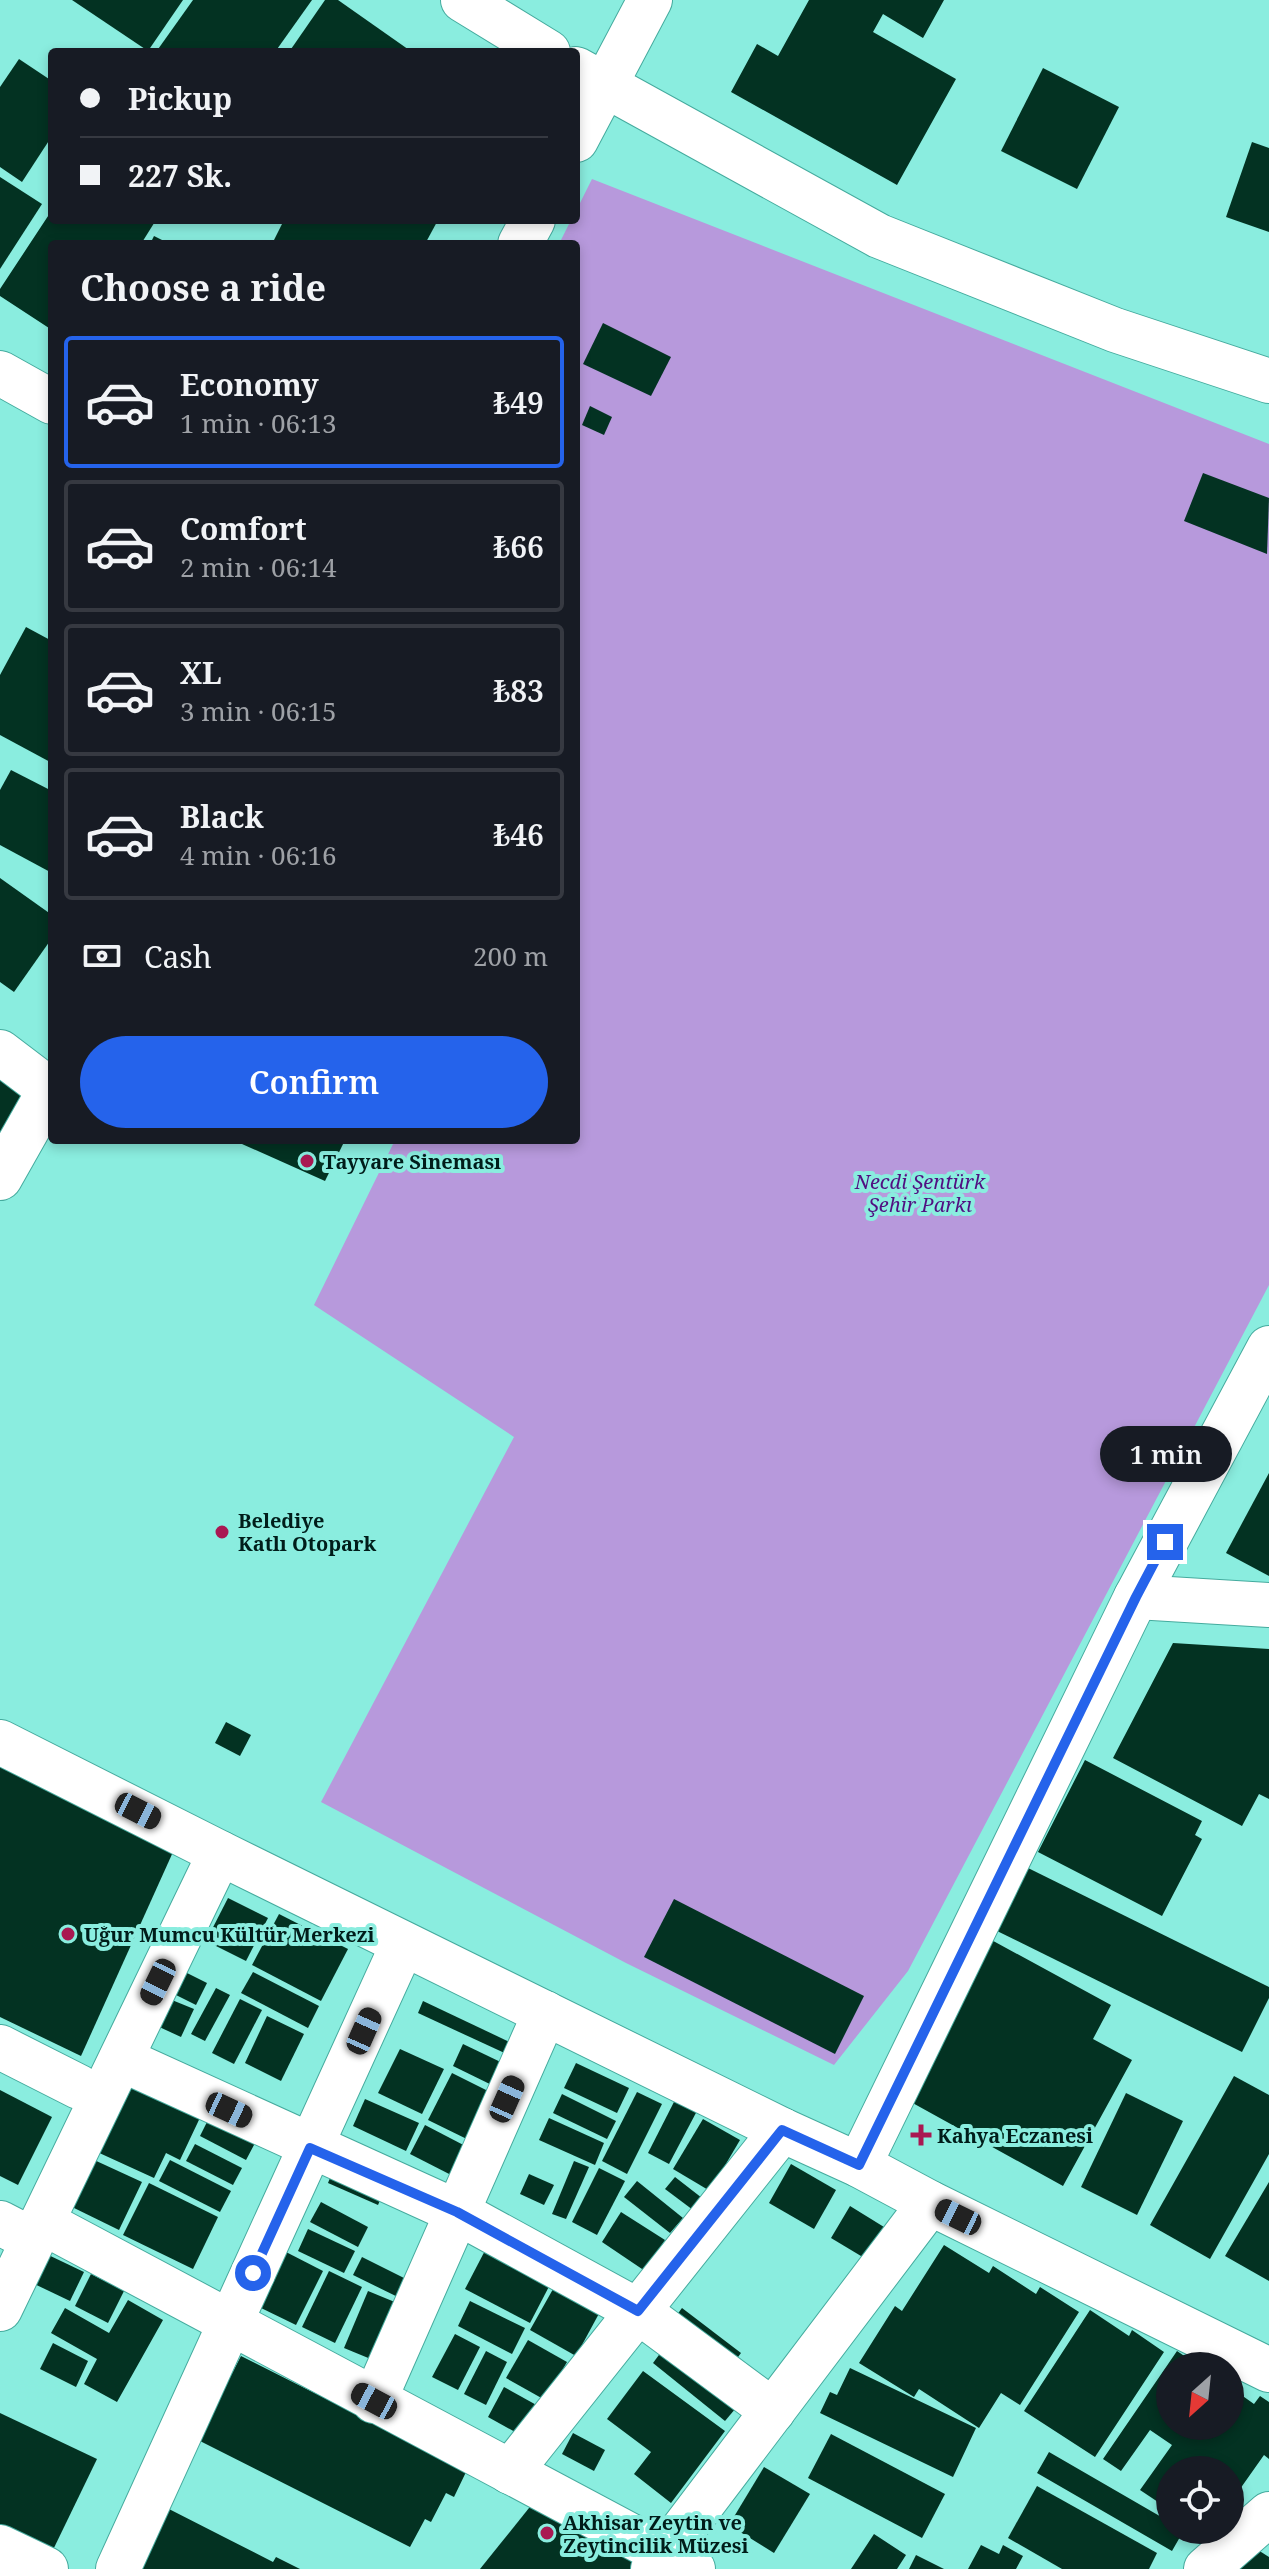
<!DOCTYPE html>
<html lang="en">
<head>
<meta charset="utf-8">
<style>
	:root { --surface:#171b24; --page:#20242c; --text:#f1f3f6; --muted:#9ea1a6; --line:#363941; --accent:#2563eb }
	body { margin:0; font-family:"Noto Serif",serif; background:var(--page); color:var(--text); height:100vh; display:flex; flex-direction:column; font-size:30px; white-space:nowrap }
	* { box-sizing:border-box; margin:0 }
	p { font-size:26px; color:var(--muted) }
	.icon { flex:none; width:44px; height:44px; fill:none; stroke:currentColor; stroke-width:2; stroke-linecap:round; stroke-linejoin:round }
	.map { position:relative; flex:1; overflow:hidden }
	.panel { position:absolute; left:48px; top:240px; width:532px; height:904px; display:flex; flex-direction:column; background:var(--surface); border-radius:8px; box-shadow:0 4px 12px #0003 }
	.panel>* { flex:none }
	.banner { position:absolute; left:48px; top:48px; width:532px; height:176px; border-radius:8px; box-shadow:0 4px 12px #0003; display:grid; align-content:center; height:176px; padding:0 32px; background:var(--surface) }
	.needle { width:52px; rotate:207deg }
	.buttons { position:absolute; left:1156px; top:2352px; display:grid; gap:16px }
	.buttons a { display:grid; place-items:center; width:88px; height:88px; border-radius:50%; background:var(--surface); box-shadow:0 4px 12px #0003; font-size:40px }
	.end { position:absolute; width:36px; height:36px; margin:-18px; border:10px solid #2563eb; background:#fff; box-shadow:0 0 0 4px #fff }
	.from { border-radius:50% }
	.bubble { position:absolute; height:56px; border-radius:28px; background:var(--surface); box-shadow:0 4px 12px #0003; font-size:26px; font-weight:600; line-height:56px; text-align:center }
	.car { position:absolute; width:24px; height:48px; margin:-24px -12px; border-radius:10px; box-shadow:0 0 6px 2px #0007; background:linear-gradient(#222 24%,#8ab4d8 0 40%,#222 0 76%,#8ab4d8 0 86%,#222 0) }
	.banner b { display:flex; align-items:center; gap:28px; height:76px; font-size:30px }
	.banner b+b { border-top:2px solid var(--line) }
	.banner i { width:20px; height:20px; background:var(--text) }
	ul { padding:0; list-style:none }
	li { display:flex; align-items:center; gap:24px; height:132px; margin:0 16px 12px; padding:0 16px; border:4px solid var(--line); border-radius:8px }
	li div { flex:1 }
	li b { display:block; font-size:30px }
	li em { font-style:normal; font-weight:600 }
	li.current { border-color:var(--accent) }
	li>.icon { width:72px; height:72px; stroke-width:1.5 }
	h2 { padding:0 32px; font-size:36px; line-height:96px }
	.pay { display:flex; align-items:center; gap:20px; height:88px; padding:0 32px; font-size:30px }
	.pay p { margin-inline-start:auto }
	.primary-button { display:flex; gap:16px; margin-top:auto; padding:16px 32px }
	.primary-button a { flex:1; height:92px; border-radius:48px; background:var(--accent); color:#fff; font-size:32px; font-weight:600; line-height:92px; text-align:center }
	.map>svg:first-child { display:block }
	.green { fill:#b799dc }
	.building { fill:#033222 }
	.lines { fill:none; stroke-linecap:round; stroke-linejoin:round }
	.minor-casing { stroke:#45ab9e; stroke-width:46 }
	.minor { stroke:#fff; stroke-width:44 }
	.route { stroke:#2563eb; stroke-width:10 }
	.poi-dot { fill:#a91852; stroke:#8aeddf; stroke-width:3 }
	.labels { text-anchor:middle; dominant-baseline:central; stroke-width:8; stroke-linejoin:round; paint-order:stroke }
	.poi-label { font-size:20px; font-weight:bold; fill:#001d1a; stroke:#8aeddf; text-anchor:start }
	.park-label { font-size:20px; font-style:italic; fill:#510f81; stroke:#8aeddf }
</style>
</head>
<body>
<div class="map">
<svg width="1269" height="2569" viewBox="0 0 1269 2569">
	<rect width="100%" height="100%" fill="#8aeddf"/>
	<path class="green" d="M592,179L1269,444V1285L908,1971L834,2065L626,1963L321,1802L514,1437L314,1305L395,1140H576V244H559L571,220H576V211Z"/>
	<g class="building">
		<path d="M72,0H183L148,51Z"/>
		<path d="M193,0H312L275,52H156Z"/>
		<path d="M325,0H338L412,52H289Z"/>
		<path d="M809,0H944L923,38L883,14L873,32L956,79L897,185L731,92L757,44L778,56Z"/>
		<path d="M19,59L52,81V136L22,182L0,167V87Z"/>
		<path d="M1043,68L1119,107L1077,189L1001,151Z"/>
		<path d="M1252,142L1269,148V232L1226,217Z"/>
		<path d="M0,177L42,204L0,269Z"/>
		<path d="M52,210V220H156L141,244H52V330L0,296V289Z"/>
		<path d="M284,220H438L425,244H272Z"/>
		<path d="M154,236L170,244H150Z"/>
		<path d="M603,323L671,357L651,396L583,364Z"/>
		<path d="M590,406L612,417L604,435L582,425Z"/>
		<path d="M1203,473L1269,498L1267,554L1184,521Z"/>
		<path d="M26,627L52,641V763L0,735V675Z"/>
		<path d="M11,770L52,791V873L0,845V790Z"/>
		<path d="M0,878L52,915V938L14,992L0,982Z"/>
		<path d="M0,1072L30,1094L0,1146Z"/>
		<path d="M233,1140H345L325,1181Z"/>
		<path d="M1269,1473V1576L1226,1553Z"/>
		<path d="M1173,1643L1269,1649V1799L1259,1794L1242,1826L1113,1758Z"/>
		<path d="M226,1722L251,1735L240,1756L215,1743Z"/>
		<path d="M1085,1760L1202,1821L1195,1835L1202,1839L1162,1916L1038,1852Z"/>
		<path d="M0,1767L173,1852L81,2056L0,2017Z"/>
		<path d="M1026,1867L1269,1987V1998L1242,2052L995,1930Z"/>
		<path d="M228,1898L268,1918L246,1961L206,1941Z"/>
		<path d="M674,1899L864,1996L835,2054L644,1957Z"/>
		<path d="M279,1914L348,1949L321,2001L252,1965Z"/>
		<path d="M986,1937L1111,2005L1093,2039L1132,2060L1063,2186L900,2096Z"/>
		<path d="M181,1970L207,1983L196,2005L170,1992Z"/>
		<path d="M253,1972L319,2006L308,2028L241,1993Z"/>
		<path d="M216,1988L230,1995L205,2041L191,2034Z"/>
		<path d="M167,1998L194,2009L181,2037L155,2025Z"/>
		<path d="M240,1999L262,2010L234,2064L212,2053Z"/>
		<path d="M423,2001L518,2046L513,2057L418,2013Z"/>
		<path d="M267,2016L304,2034L281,2081L245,2063Z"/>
		<path d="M463,2044L513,2068L502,2090L453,2066Z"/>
		<path d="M400,2049L444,2069L422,2114L378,2093Z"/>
		<path d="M576,2063L629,2088L617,2113L564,2088Z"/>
		<path d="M133,2071L206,2105L180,2160L166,2153L154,2178L95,2151Z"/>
		<path d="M452,2073L502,2098L479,2145L428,2120Z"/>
		<path d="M1234,2076L1269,2095V2154L1210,2259L1150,2225Z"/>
		<path d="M0,2090L52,2117L18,2185L0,2176Z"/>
		<path d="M637,2092L662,2104L627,2174L602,2161Z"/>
		<path d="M1126,2093L1183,2121L1137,2215L1081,2187Z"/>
		<path d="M562,2094L616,2121L607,2139L553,2113Z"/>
		<path d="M676,2098L698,2109L669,2164L648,2153Z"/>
		<path d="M365,2099L419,2123L406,2151L353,2126Z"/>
		<path d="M214,2108L261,2132L246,2160L200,2136Z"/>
		<path d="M549,2118L604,2143L595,2165L539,2140Z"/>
		<path d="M703,2119L740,2140L710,2191L673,2169Z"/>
		<path d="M425,2125L473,2150L457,2178L410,2154Z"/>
		<path d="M195,2144L242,2168L233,2185L186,2161Z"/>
		<path d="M92,2159L142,2182L119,2230L70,2206Z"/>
		<path d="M170,2160L231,2191L220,2212L159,2181Z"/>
		<path d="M574,2161L589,2167L566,2219L552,2214Z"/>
		<path d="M791,2164L836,2190L814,2229L769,2203Z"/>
		<path d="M334,2168L384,2191L378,2205L328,2183Z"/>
		<path d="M599,2168L625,2181L597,2235L572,2222Z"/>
		<path d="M529,2174L554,2185L544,2205L520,2194Z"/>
		<path d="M675,2177L702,2198L693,2210L665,2189Z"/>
		<path d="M637,2181L683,2218L670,2233L624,2197Z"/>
		<path d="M1269,2182V2281L1225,2256Z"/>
		<path d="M149,2183L218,2217L193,2269L123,2235Z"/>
		<path d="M321,2202L368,2227L358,2247L310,2222Z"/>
		<path d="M850,2206L884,2227L866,2259L831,2238Z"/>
		<path d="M621,2212L665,2240L645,2271L602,2242Z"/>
		<path d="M308,2229L355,2251L344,2273L298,2251Z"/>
		<path d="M490,2241L555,2275L530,2323L465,2289Z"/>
		<path d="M944,2245L989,2273L993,2266L1036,2294L1040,2287L1079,2312L1020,2405L1001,2393L979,2428L919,2389L914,2397L859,2363L895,2306L902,2311Z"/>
		<path d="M40,2251L84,2272L70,2301L26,2280Z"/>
		<path d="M286,2252L323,2271L296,2325L259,2307Z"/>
		<path d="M362,2257L416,2284L408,2302L353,2275Z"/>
		<path d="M329,2271L362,2287L335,2343L302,2327Z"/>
		<path d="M91,2274L124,2291L108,2323L75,2306Z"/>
		<path d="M557,2282L602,2308L576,2356L530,2330Z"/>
		<path d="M368,2291L402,2305L378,2362L344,2348Z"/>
		<path d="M128,2300L163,2320L117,2402L84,2384L97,2359L51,2333L65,2308L109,2333Z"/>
		<path d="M470,2301L525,2328L512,2354L458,2326Z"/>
		<path d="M682,2308L741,2353L727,2372L668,2327Z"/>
		<path d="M1090,2310L1129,2336L1132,2330L1164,2352L1095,2457L1024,2411Z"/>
		<path d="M455,2334L480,2347L458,2390L432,2377Z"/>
		<path d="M528,2340L567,2362L545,2400L506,2378Z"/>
		<path d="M53,2343L88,2361L76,2387L40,2369Z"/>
		<path d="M667,2344L741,2402L725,2421L653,2363Z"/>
		<path d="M486,2351L507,2362L486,2405L464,2394Z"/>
		<path d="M1177,2351L1199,2366H1170V2426H1230V2387L1254,2404L1260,2396L1269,2402V2459L1264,2455L1240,2489L1230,2483V2470H1170V2510L1140,2490L1172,2445L1150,2430L1121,2471L1103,2459Z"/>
		<path d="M241,2356L467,2470L454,2497L446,2493L431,2522L425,2519L410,2547L198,2440Z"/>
		<path d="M850,2368L976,2428L953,2477L820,2413L830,2392L837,2395Z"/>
		<path d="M643,2371L725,2431L671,2503L634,2474L651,2452L607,2419Z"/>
		<path d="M504,2387L540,2407L524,2437L488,2417Z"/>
		<path d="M0,2413L97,2459L51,2554L0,2529Z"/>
		<path d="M573,2433L605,2450L594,2471L562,2454Z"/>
		<path d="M831,2434L945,2494L922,2538L808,2478Z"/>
		<path d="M1049,2452L1170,2522V2530H1184L1172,2551L1037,2473Z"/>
		<path d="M764,2467L810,2494L774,2553L729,2525Z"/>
		<path d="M1037,2486L1157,2553L1149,2569H1062L1008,2538Z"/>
		<path d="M533,2503L636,2564L632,2569H480Z"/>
		<path d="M167,2508L273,2562L276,2557L300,2569H136Z"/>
		<path d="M874,2534L906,2555L897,2569H851Z"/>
		<path d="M981,2545L999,2554L1003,2545L1023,2556L1016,2569H968Z"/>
		<path d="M1250,2545L1269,2557V2569H1234Z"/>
		<path d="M916,2555L944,2569H909Z"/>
	</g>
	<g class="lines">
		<defs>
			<g id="minor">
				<path d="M463,0L548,52"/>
				<path d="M576,69L879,236L1115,330L1269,381"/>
				<path d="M576,140L650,0"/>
				<path d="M520,244L533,220"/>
				<path d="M0,373L52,402"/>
				<path d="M0,1052L50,1090"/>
				<path d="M0,1178L52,1086"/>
				<path d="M1136,1597L1269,1605"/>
				<path d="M0,1742L220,1853L782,2130L859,2165L930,2203L1269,2370"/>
				<path d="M0,2047L79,2087"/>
				<path d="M121,2059L457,2212L638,2311L773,2411"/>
				<path d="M859,2165L1136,1597L1269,1348"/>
				<path d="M42,2222L693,2569"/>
				<path d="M0,2223L33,2240"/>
				<path d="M0,2309L220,1853"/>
				<path d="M374,2401L545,2013"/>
				<path d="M510,2472L782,2130"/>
				<path d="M0,2547L46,2569"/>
				<path d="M118,2569L403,1944"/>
				<path d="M653,2569L930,2203"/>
				<path d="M1206,2569L1269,2514"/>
			</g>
		</defs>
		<use href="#minor" class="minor-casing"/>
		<use href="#minor" class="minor"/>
	</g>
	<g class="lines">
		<path class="route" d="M253,2273L310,2148L457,2212L638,2311L782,2130L859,2165L1136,1597L1165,1542"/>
	</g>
	<g class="poi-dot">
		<circle cx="307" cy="1161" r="8"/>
		<circle cx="222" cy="1532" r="8"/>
		<circle cx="68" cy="1934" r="8"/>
		<path d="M917 2123h8v8h8v8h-8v8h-8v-8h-8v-8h8z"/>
		<circle cx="547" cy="2533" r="8"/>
	</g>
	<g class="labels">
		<g class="poi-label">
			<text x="323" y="1161">Tayyare Sineması</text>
			<text x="238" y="1520">Belediye<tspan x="238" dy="23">Katlı Otopark</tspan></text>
			<text x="84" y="1934">Uğur Mumcu Kültür Merkezi</text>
			<text x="937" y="2135">Kahya Eczanesi</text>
			<text x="563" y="2522">Akhisar Zeytin ve<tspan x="563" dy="23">Zeytincilik Müzesi</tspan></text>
		</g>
		<g class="park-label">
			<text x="920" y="1181">Necdi Şentürk<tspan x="920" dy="23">Şehir Parkı</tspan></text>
		</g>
	</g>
</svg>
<div class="buttons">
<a><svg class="needle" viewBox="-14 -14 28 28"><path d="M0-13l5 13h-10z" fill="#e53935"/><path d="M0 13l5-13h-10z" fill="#9ea1a6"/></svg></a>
<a><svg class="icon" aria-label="locate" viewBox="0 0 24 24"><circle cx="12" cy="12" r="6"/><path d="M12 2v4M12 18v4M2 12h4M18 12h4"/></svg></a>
</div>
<i class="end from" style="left:253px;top:2273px"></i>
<i class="end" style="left:1165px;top:1542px"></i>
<div class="bubble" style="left:1100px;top:1426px;width:132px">1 min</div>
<i class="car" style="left:138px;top:1811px;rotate:117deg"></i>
<i class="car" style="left:158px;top:1982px;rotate:206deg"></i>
<i class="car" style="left:364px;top:2031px;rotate:24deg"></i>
<i class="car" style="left:507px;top:2099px;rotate:24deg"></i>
<i class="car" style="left:229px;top:2110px;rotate:115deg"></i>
<i class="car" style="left:958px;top:2217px;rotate:296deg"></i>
<i class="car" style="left:374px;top:2401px;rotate:298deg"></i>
<div class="banner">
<b><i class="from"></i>Pickup</b>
<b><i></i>227 Sk.</b>
</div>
<section class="panel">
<h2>Choose a ride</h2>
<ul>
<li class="current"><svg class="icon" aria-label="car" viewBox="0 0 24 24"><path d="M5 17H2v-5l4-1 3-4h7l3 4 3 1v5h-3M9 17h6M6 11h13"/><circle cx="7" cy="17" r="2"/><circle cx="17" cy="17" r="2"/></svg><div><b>Economy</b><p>1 min · 06:13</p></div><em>₺49</em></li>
<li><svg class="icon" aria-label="car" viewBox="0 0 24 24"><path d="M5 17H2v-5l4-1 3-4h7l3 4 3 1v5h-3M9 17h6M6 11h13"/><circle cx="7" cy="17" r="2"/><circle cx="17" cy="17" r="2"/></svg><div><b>Comfort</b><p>2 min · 06:14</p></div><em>₺66</em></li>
<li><svg class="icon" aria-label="car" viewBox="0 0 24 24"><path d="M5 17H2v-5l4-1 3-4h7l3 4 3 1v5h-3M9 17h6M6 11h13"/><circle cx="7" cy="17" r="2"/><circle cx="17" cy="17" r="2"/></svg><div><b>XL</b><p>3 min · 06:15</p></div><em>₺83</em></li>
<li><svg class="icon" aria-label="car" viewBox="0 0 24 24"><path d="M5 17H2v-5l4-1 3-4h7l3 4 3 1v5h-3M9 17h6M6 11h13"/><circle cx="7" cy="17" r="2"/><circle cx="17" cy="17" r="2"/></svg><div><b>Black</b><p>4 min · 06:16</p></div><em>₺46</em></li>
</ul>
<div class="pay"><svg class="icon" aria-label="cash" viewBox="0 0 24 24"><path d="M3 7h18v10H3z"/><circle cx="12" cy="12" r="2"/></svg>Cash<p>200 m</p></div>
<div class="primary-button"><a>Confirm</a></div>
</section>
</div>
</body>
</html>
